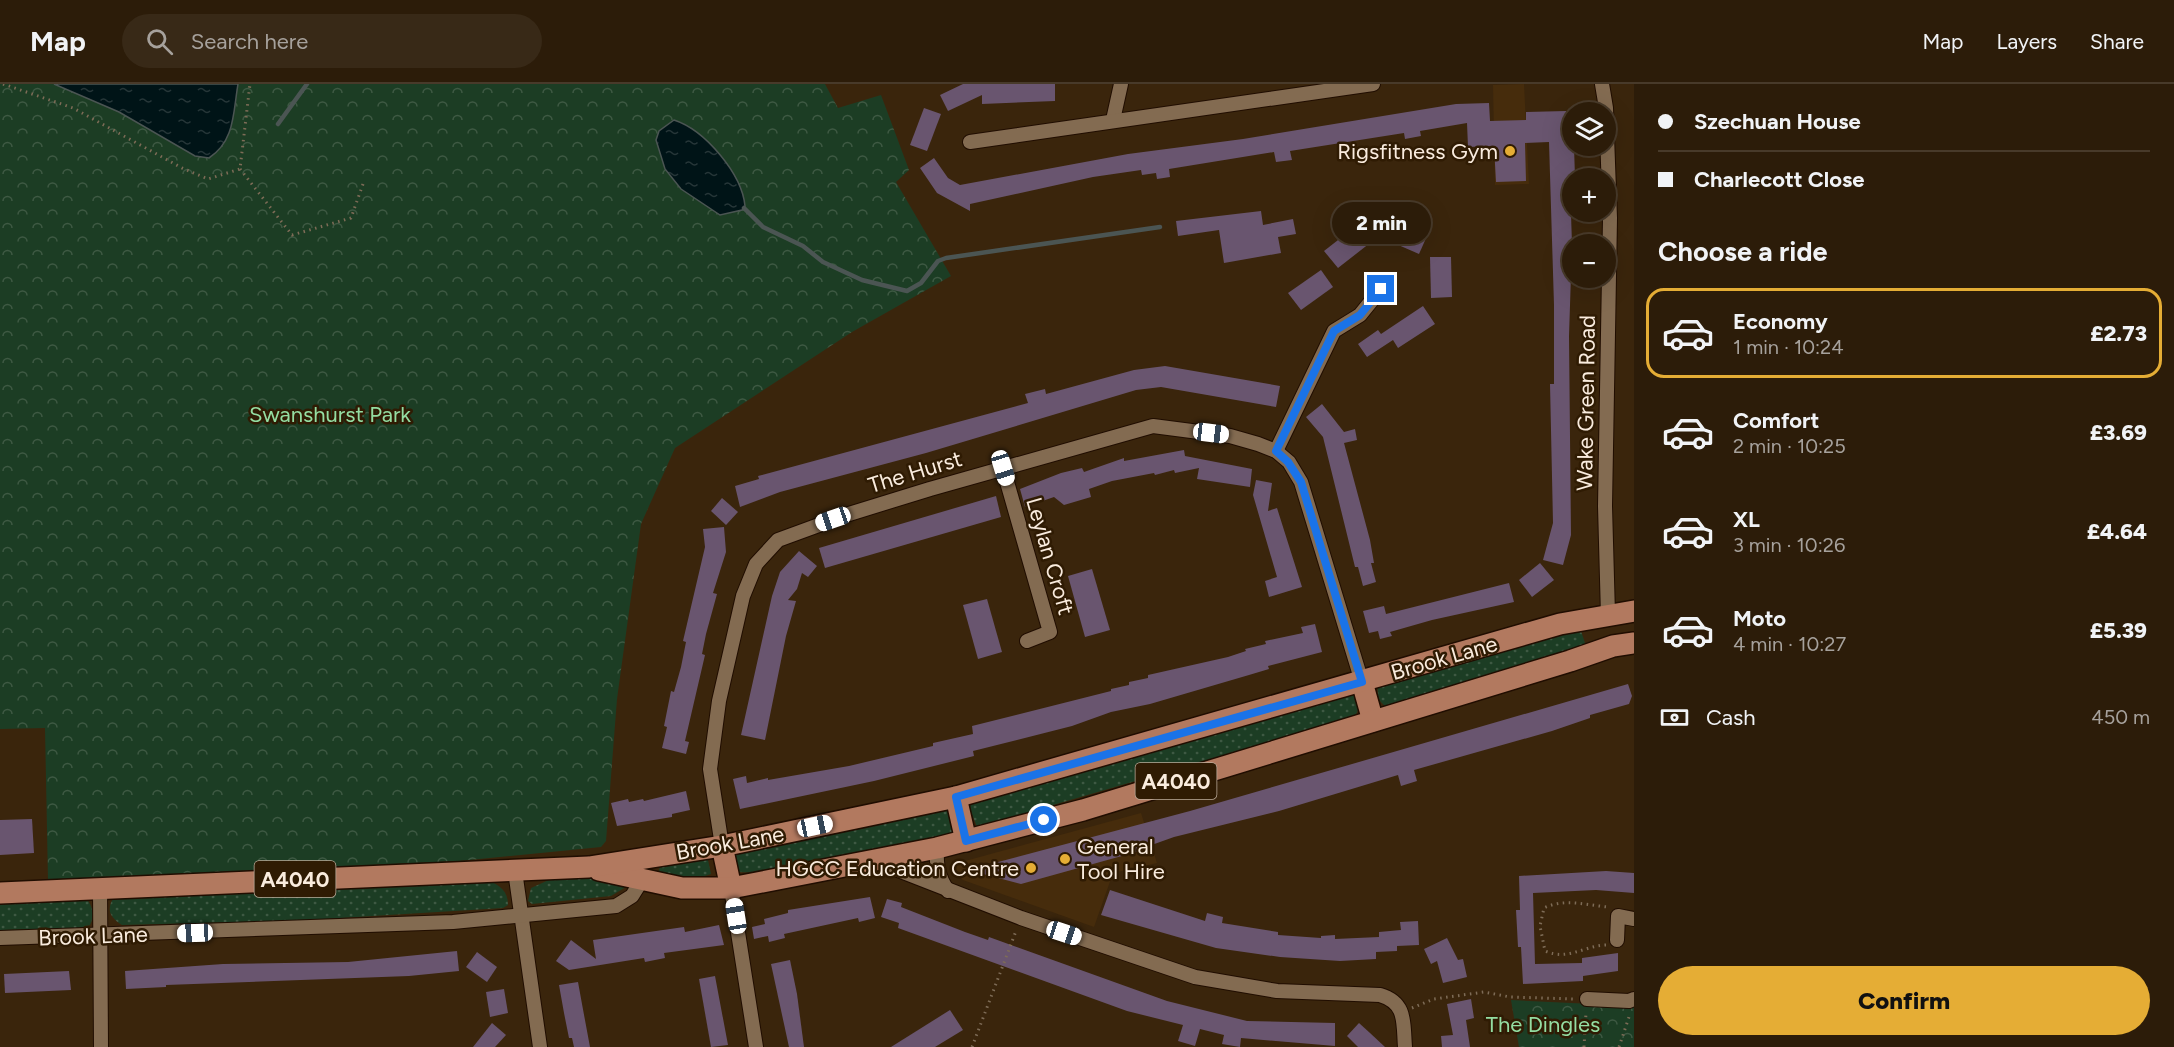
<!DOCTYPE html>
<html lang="en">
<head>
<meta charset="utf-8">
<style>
	:root { --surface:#2c1c09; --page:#382917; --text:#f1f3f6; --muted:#a6a19c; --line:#483a2a; --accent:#e5ad35 }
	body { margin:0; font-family:Figtree,sans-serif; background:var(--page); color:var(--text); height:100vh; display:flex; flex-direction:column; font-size:22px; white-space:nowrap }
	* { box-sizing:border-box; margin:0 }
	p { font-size:20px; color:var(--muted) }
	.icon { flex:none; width:33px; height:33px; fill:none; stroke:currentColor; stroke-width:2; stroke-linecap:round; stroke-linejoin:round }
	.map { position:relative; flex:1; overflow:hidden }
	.details { display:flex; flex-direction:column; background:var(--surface); width:540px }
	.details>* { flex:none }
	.banner { display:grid; align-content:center; height:132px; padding:0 24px; background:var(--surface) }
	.tools { position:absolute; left:1562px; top:18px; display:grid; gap:12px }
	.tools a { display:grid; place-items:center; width:54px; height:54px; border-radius:50%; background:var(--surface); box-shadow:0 6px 24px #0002,0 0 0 2px var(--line); font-size:30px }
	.end { position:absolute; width:27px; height:27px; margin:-14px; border:8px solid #1a73e8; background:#fff; box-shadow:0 0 0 3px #fff }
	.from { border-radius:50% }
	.bubble { position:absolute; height:42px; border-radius:21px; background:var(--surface); box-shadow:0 6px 24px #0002,0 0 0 2px var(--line); font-size:20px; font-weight:800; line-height:42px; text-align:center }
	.car { position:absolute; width:18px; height:36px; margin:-18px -9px; border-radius:8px; box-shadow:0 0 4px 2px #0007; background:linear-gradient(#fff 24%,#345 0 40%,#fff 0 76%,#345 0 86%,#fff 0) }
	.banner b { display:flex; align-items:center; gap:21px; height:57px; font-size:22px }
	.banner b+b { border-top:2px solid var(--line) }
	.banner i { width:15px; height:15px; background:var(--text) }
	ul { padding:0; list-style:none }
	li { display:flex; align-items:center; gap:18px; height:90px; margin:0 12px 9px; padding:0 12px; border:3px solid transparent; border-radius:18px }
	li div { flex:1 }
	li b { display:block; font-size:22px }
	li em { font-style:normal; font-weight:800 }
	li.current { border-color:var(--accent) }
	li>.icon { width:54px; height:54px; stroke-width:1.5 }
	h2 { padding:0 24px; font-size:27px; line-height:72px }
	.pay { display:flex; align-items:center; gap:15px; height:66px; padding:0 24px; font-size:22px }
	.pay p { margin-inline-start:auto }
	.button { display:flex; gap:12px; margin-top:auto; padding:12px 24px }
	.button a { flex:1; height:69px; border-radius:36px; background:var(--accent); color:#111; font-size:24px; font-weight:800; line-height:69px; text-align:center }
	header { display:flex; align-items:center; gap:36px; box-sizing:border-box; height:84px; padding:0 30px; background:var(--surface); border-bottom:2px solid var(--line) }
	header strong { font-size:28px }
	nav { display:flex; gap:33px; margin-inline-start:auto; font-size:21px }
	.search { width:420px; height:54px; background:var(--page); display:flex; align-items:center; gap:15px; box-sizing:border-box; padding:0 21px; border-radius:33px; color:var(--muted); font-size:22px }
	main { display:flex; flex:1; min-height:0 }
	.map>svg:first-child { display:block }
	.built { fill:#462c0c }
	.grass { fill:url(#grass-dots) }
	.park { fill:url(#park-crowns) }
	.water { fill:url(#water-ripples); stroke:#4b5553; stroke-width:1.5 }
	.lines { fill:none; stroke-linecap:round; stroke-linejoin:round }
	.stream { stroke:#4b5553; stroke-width:4.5 }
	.building { fill:#69556f }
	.minor-casing { stroke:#200d00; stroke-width:16 }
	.primary-casing { stroke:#200d00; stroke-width:24 }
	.path { stroke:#7e6c57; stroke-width:3; stroke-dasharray:1.5 4.5; stroke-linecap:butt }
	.minor { stroke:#836b51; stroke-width:14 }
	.primary { stroke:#b2795f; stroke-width:21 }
	.route { stroke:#1a73e8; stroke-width:8 }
	.poi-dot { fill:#e5ad35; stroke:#2f1b03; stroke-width:2 }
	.labels { text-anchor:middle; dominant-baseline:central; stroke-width:5; stroke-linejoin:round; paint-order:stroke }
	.shield { fill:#2f1b03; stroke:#bdad9c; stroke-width:1.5 }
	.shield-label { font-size:21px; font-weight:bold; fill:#faecde }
	.poi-label { font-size:22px; fill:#faecde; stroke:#2f1b03; text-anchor:end }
	.street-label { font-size:22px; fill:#faecde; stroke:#2f1b03 }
	.park-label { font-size:22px; fill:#94dda2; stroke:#2f1b03 }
</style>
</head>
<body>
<header>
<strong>Map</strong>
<div class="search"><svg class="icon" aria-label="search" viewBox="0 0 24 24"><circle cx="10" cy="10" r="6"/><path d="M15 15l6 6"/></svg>Search here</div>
<nav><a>Map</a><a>Layers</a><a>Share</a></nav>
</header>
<main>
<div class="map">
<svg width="1634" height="963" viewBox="0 0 1634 963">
	<defs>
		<pattern id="grass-dots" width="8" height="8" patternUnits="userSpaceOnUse" patternTransform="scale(1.5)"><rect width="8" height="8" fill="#1c3d24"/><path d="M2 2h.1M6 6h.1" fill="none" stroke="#3e5943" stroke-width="1.8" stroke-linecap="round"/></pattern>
		<pattern id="park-crowns" width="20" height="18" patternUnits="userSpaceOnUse" patternTransform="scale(1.5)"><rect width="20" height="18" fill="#1c3d24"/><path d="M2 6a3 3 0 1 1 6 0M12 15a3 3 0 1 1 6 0" fill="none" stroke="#3e5943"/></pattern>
		<pattern id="water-ripples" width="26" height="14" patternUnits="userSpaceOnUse" patternTransform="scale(1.5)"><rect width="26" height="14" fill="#001417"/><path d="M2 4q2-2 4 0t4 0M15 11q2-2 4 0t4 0" fill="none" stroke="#263638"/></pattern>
	</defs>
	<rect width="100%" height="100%" fill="#3a250c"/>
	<g class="built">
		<path d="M1524,0L1529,100L1495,101L1493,1Z"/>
		<path d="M1141,729L1157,779L1113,789L1094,843L963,796L952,786L954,780Z"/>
	</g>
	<g class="grass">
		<path d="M1580,544L1585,559L1581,566L1390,624C1378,620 1377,612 1378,600Z"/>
		<path d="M1353,606C1358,617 1362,625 1353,634L977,743L970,725L971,716Z"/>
		<path d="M951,719L959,748L757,789L739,788L733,776L738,766Z"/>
		<path d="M699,773L708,776L711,790C697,796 673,793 659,788L660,780Z"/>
		<path d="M617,793L626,798V803L611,812L532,820L528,817L531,804L551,795Z"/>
		<path d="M487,796C500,801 508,807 508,821L503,824L307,836L122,841C108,832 106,824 116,810Z"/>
		<path d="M0,813L86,814C93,823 95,831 90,841L79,844L0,846Z"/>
	</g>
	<g class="park">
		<path d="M0,0H825L838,24L881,11L909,86L896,98L951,192L852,248L675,364L641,440L617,615L606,757L601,763L459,777L48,796L45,644L0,645Z"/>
		<path d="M1511,916L1634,922V963H1519Z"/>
	</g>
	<g class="water">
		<path d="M54,0H238C233,29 235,57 209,74L195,72L119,28Z"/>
		<path d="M674,36C705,46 742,90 745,122L742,126L720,131L681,105L665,85L656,56L659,47Z"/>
	</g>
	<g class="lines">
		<g class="stream">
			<path d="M278,40L307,0"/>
			<path d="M744,124L763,143L803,162L823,178L862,196L907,207L921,199L938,177L946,174L1160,143"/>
		</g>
	</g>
	<g class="building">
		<path d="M963,0H1055V17L982,20V11L948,27L940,11Z"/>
		<path d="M1489,19L1490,37L1526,36V28L1566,27L1567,58H1572L1574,62L1575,94L1570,100L1572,160L1569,252L1571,451L1563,481L1543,476L1553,439L1550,300H1554V221L1549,58L1525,59L1526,97L1496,98L1494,62L1468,63L1467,39L1420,47L1421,52L1405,55L1404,49L1290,67L1292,76L1276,78L1274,68L1169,85L1170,93L1157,95L1156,89L1142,91L1141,86L1093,93L970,120V127L937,109L920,84L934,74L948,94L960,101L1128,70L1243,55L1456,20Z"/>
		<path d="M924,24L941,30L927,67L910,61Z"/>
		<path d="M1261,127L1263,141L1293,135L1296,150L1278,153L1281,169L1224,179L1219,146L1178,152L1176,137Z"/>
		<path d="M1388,136L1427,152L1419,170L1380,153Z"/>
		<path d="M1356,142L1370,159L1338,184L1324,167Z"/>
		<path d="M1430,173H1451L1452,213L1431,214Z"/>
		<path d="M1321,186L1333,203L1301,226L1288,209Z"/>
		<path d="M1423,222L1435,240L1398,264L1393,256L1367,273L1358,260L1378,246L1381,250Z"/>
		<path d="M1165,282L1280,302L1276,323L1161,303L1136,306L926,369L780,408L740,423L735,402L759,395L758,392L1028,319L1025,310L1045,305L1046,310L1134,286Z"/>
		<path d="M1322,320L1344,348L1355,345L1357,356L1344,359L1370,456L1374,479H1371L1376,498L1363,502L1358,483H1355L1323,353L1306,333Z"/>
		<path d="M1184,366L1185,372L1252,385L1250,403L1197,395L1199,384L1175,389L1174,386L1155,391L1154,389L1112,397L1089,405L1091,413L1064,421L1054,413L1025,423L1020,405L1061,389L1082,384L1084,388L1124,374V377Z"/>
		<path d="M1256,396L1272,399L1268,427L1277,424L1302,503L1269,513L1265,497L1277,493L1253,411Z"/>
		<path d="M996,412L1001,433L825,484L819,464Z"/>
		<path d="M722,414L738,428L726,441L711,427Z"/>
		<path d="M724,443L726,468L713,509L717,510L706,550L702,570L705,571L685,657L689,658L686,670L662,664L667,643L664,642L671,607L674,608L681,583L686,558L683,557L705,463L703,445Z"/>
		<path d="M799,467L817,482L808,493L802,489L797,505L788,516L796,517L786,552L765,656L741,651L772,512L780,488Z"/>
		<path d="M1540,479L1554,496L1532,513L1519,496Z"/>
		<path d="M1092,485L1110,546L1085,553L1068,492Z"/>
		<path d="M1509,499L1514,518L1432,536L1390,548L1392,552L1380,555L1378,547L1369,549L1363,527L1384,522L1386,530Z"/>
		<path d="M987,515L1002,568L978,575L963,521Z"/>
		<path d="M1315,540L1322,568L1268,582L1269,585L1249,591L1150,620L1111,628L1072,642L973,667L974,672L874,697L740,725L733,695L746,692L747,699L768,694V696L849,682L933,662V659L973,650L972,642L1111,607V605L1129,601V598L1148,594V591L1228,573L1246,567L1245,565L1266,560L1265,557L1303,549L1301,543Z"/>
		<path d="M1628,600L1632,612L1629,620L1590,631V634L1552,647L1414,686L1417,697L1401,702L1398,691L1279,727L1174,753L1146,763L1147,765L1021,800L968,786L1190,727Z"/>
		<path d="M686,707L690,726L672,730V733L617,742L611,719L628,715L629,718L643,715L644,717Z"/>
		<path d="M32,735L34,769L0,771V736Z"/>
		<path d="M1606,787L1634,789V809L1596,806L1533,809L1535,880L1582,879V874L1618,869V887L1583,892V897L1523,900L1521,863H1518L1517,844L1516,826H1520L1519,792Z"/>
		<path d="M1110,806L1205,837L1207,829L1223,833L1222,839L1278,848V851L1321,854V852L1335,851V855L1379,853V848L1401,846L1400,838L1418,837L1419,861L1397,862V867L1376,868V875L1340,877L1280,873L1216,864L1101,831Z"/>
		<path d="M870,813L875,834L859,838L858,834L784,850L785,854L769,858L768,852L754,855L752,843L765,840L764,835L788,829V826Z"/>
		<path d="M887,815L902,819L901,823L965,848L988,856L989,853L1167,917L1247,937L1335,939V962L1241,954L1240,963L1222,960L1224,951L1200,945L1195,962L1178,957L1183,941L1127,927L898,844L899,839L881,833Z"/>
		<path d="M719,841L724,861L664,869L665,874L645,878L644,874L569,886L556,877L571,856L596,875L593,856L684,843L685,848Z"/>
		<path d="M1447,854L1458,876L1463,875L1467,893L1443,899L1437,877L1431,880L1424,865Z"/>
		<path d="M457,867L459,887L409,892L166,901V903L126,905L125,887L223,880L348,878Z"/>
		<path d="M477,868L497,883L487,898L466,883Z"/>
		<path d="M790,876L797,910L804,963H789L771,880Z"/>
		<path d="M69,887L71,906L5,909L4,890Z"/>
		<path d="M715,892L728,961L711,963L699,895Z"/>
		<path d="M578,898L582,920L590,963H574L572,954H569L564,929L559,901Z"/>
		<path d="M504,905L508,929L490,933L486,908Z"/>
		<path d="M1471,915L1474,934L1466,936L1470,963H1442L1441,952L1453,951L1447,920Z"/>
		<path d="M950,926L963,946L935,963H891Z"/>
		<path d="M492,939L506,951L495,963H473Z"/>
		<path d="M1359,939L1370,949L1385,963H1358L1347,952Z"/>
	</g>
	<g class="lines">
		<defs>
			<g id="minor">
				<path d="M1602,0L1606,24L1610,134L1605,422L1608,531"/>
				<path d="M1113,36L1121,0"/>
				<path d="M970,58L1373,0"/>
				<path d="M1276,367L1334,247L1360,231L1381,205"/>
				<path d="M1003,384L1050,548L1027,557"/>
				<path d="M722,762L710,685L719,617L743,512L756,480L778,456L849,430L930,405L1153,342L1230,352L1258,360L1276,367L1289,378L1301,398L1362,598"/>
				<path d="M937,764C936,781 938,793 948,807"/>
				<path d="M875,777L1021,834L1195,893L1277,907L1380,911C1407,919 1403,939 1405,963"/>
				<path d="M515,787L540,963"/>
				<path d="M100,803L101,963"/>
				<path d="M731,804L756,963"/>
				<path d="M0,854L453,838L616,822L632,812L642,796"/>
				<path d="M1617,856L1618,832L1634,835"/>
				<path d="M1587,915L1629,917L1634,915"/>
			</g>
			<g id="primary">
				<path d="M1362,598L1373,637"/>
				<path d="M956,713L966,757"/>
				<path d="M722,762L731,804"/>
				<path d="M599,786L682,804H731L937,764L1083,726L1570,577L1613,562L1634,559"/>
				<path d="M0,809L589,783L722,762L956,713L1560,540L1634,527"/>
			</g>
		</defs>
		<use href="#minor" class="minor-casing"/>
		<use href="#primary" class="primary-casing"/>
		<g class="path">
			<path d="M3,0L73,24L182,84L208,95L240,85L250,0"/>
			<path d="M240,85L292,151L351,134L363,100"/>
			<path d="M1606,861C1583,862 1568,877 1545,867L1540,842L1544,824C1564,814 1586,821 1608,823"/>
			<path d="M1412,924L1434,915L1484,908L1510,913L1573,915"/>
			<path d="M972,963L1016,847"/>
			<path d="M1584,963L1586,929"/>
			<path d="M1619,963L1630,930"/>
		</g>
		<use href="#minor" class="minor"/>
		<use href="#primary" class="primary"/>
	</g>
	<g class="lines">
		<path class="route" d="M1044,736L966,757L956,713L1362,598L1301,398L1288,378L1276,367L1334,247L1360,231L1381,205"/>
	</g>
	<g class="poi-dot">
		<circle cx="1510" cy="67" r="6"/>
		<circle cx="1065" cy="775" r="6"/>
		<circle cx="1031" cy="784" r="6"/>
	</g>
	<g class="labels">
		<g class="shield">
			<rect x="1135.5" y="679" width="81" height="36" rx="4.5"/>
			<rect x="254.5" y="777" width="81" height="36" rx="4.5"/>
		</g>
		<g class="shield-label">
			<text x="1176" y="697">A4040</text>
			<text x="295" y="795">A4040</text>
		</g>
		<g class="poi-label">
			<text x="1498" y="67">Rigsfitness Gym</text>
			<text x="1077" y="762" text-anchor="start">General<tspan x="1077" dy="25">Tool Hire</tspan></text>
			<text x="1019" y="784">HGCC Education Centre</text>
		</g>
		<g class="street-label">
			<text transform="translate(1586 319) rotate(-89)">Wake Green Road</text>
			<text transform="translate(915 388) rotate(-17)">The Hurst</text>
			<text transform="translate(1050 472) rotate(74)">Leylan Croft</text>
			<text transform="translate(1444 574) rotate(-16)">Brook Lane</text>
			<text transform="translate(730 759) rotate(-10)">Brook Lane</text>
			<text transform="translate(93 852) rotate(-2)">Brook Lane</text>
		</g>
		<g class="park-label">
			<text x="330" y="330">Swanshurst Park</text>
			<text x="1543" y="940">The Dingles</text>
		</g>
	</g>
</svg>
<div class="tools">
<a><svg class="icon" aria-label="layers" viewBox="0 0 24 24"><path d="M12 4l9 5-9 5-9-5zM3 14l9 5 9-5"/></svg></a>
<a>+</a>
<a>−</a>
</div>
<i class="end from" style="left:1044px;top:736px"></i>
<i class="end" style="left:1381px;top:205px"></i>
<div class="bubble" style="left:1332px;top:118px;width:99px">2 min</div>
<i class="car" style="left:1211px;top:349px;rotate:97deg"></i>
<i class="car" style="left:1003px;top:384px;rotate:163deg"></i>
<i class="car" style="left:833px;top:435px;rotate:251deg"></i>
<i class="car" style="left:815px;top:742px;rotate:78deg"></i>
<i class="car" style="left:736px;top:832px;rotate:351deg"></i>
<i class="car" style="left:195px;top:849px;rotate:268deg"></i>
<i class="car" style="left:1064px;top:849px;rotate:108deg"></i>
</div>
<section class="details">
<div class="banner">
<b><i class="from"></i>Szechuan House</b>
<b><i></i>Charlecott Close</b>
</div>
<h2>Choose a ride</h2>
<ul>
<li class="current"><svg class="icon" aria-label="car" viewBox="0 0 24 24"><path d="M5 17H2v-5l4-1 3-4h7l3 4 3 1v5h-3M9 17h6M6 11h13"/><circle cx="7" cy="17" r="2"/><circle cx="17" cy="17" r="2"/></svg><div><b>Economy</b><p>1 min · 10:24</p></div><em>£2.73</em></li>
<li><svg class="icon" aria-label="car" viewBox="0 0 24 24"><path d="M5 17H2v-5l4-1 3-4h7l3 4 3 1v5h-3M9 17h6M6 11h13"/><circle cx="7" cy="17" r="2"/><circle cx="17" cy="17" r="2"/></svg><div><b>Comfort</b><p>2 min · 10:25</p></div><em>£3.69</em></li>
<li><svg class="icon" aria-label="car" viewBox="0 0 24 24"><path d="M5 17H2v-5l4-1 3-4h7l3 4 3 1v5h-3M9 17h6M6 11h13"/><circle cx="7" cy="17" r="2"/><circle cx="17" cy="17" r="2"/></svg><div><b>XL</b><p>3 min · 10:26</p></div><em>£4.64</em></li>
<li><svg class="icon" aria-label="car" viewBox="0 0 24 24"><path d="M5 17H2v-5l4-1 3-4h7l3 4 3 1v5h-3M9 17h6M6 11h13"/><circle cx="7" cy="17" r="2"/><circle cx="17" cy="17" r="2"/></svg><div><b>Moto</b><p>4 min · 10:27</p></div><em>£5.39</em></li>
</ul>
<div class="pay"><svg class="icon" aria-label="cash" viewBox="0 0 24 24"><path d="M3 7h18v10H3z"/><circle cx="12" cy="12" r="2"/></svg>Cash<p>450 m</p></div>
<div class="button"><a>Confirm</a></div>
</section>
</main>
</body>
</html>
